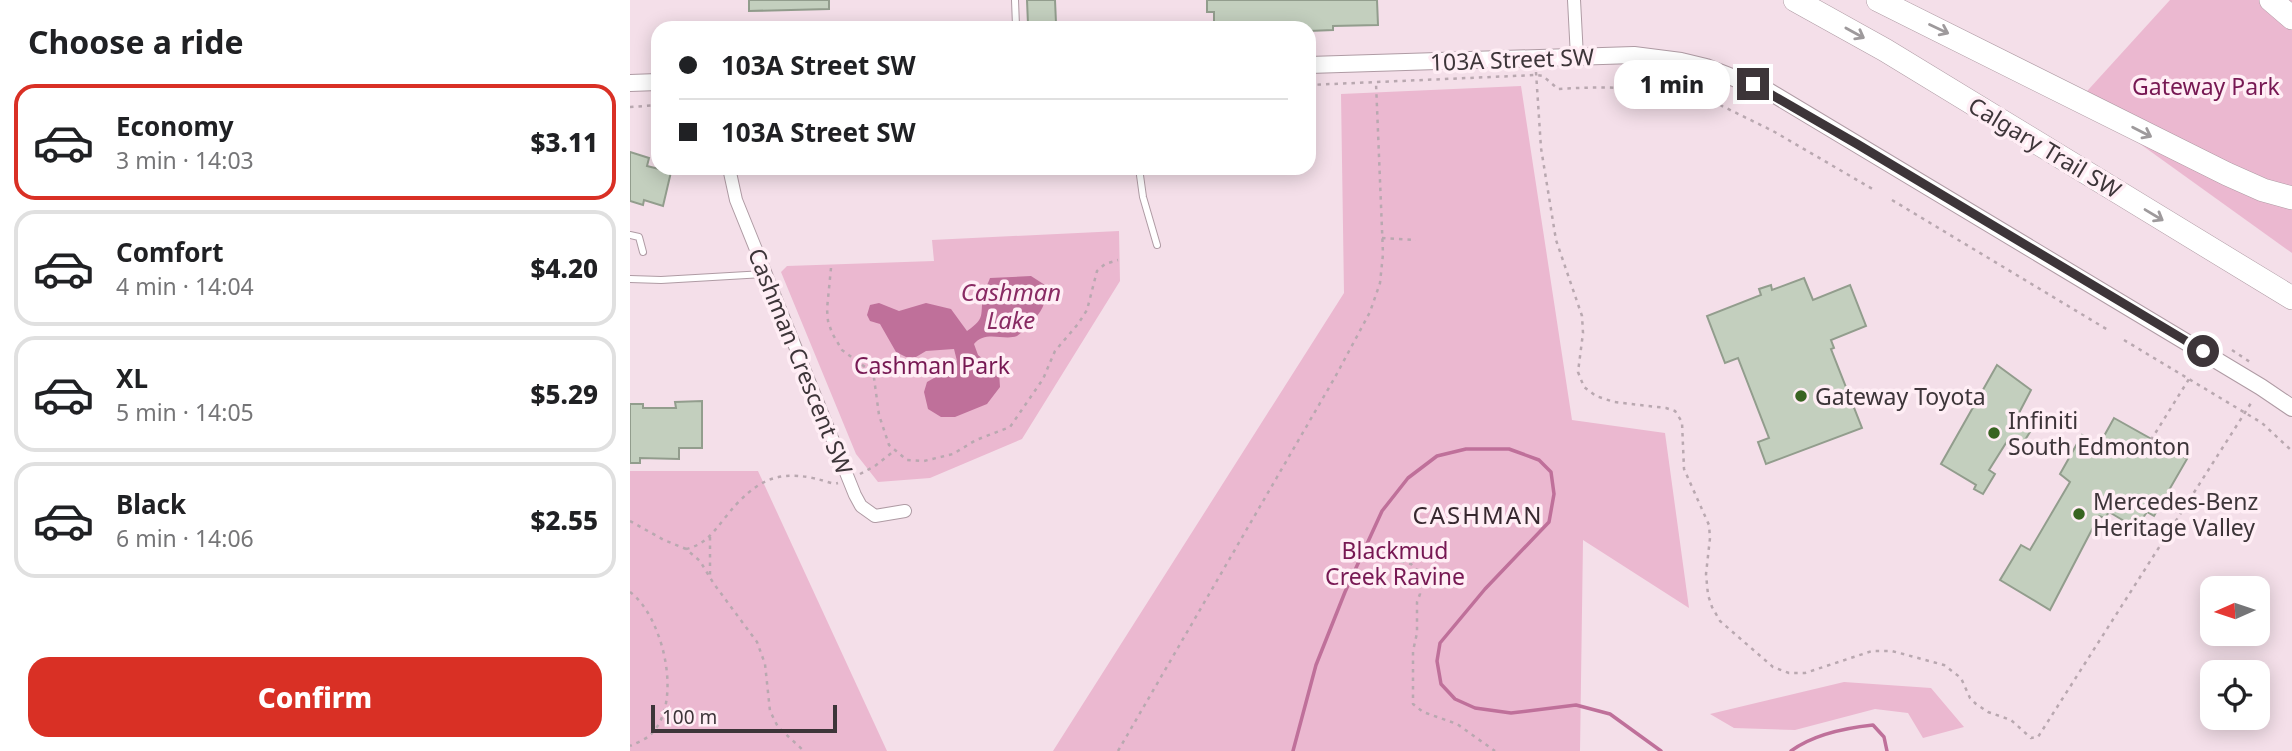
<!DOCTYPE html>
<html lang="en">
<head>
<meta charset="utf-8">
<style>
	:root { --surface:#fff; --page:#f2f2f2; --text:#202124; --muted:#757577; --line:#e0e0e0; --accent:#d93025 }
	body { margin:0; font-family:"Noto Sans",sans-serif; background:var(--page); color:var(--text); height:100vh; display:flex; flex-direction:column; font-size:26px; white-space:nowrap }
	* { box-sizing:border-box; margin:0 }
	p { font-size:23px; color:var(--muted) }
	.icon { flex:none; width:38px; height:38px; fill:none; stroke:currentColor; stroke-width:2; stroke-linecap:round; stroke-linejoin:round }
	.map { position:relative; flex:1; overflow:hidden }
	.panel { display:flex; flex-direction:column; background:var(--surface); width:630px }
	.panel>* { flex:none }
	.hud { position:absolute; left:21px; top:21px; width:665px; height:154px; border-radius:21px; box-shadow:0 4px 18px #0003; display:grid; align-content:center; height:154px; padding:0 28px; background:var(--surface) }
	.needle { width:46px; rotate:267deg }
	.fabs { position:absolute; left:1570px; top:576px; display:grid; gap:14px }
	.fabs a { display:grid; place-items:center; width:70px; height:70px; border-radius:14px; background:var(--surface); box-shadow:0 4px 18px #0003; font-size:35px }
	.scale { position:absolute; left:21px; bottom:18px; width:186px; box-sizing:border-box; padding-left:7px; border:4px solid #3d3539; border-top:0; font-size:19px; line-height:24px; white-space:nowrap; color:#3d3539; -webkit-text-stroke:5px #ffeef5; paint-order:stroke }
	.end { position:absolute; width:32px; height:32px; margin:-16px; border:9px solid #3d3539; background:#fff; box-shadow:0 0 0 4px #fff }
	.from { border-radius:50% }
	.bubble { position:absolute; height:49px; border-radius:21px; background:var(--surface); box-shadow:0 4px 18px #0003; font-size:23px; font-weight:800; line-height:49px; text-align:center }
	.hud b { display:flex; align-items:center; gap:24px; height:66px; font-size:26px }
	.hud b+b { border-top:2px solid var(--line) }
	.hud i { width:18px; height:18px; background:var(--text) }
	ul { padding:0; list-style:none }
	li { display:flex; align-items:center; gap:21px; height:116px; margin:0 14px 10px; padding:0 14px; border:4px solid var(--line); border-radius:21px }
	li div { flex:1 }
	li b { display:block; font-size:26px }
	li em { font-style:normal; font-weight:800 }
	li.on { border-color:var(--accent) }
	li>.icon { width:63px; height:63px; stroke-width:1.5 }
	h2 { padding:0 28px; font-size:32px; line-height:84px }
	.action { display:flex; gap:14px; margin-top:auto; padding:14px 28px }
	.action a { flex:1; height:80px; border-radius:21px; background:var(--accent); color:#fff; font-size:28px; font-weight:800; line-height:80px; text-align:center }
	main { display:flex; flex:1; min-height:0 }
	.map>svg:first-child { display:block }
	.green { fill:#ebb8d0 }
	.water { fill:#bf709a }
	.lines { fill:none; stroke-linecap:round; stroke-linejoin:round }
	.stream { stroke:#bf709a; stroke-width:3.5 }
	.building { fill:#c3cfbe; stroke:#929d8d; stroke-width:2 }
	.service-casing { stroke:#af9ba4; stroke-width:8 }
	.minor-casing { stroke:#af9ba4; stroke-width:14 }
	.tertiary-casing { stroke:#af9ba4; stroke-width:18 }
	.motorway-casing { stroke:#af9ba4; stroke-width:24 }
	.path { stroke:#b9a8b0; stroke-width:2.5; stroke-dasharray:3.5 5; stroke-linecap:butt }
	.service { stroke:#fff; stroke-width:6 }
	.minor { stroke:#fff; stroke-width:12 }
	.tertiary { stroke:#fff; stroke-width:16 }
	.motorway { stroke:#fff; stroke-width:23 }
	.oneway { stroke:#9e9a9c }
	.route { stroke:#3d3539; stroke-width:9 }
	.poi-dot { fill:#386421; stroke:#ffeef5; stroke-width:2.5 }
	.labels { text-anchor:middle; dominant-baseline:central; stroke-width:7; stroke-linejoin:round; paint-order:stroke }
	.street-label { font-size:23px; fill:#3d3539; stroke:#ffeef5 }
	.park-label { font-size:23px; fill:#771853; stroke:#ffeef5 }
	.poi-label { font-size:23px; fill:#3d3539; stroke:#ffeef5; text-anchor:start }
	.water-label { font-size:24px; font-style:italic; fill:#892b63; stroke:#ffeef5 }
	.neighbourhood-label { font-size:24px; letter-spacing:2px; fill:#37282f; stroke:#ffeef5 }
</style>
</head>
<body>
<main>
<section class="panel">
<h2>Choose a ride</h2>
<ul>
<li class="on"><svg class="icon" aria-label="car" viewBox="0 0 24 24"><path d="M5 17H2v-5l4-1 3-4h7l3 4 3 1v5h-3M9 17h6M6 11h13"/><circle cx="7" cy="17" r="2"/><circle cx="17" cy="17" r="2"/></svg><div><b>Economy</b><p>3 min · 14:03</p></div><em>$3.11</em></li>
<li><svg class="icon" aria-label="car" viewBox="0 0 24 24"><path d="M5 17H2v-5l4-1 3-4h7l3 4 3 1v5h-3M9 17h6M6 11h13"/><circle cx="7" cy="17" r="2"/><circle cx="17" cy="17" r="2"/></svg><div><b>Comfort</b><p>4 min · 14:04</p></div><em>$4.20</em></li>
<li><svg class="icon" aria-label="car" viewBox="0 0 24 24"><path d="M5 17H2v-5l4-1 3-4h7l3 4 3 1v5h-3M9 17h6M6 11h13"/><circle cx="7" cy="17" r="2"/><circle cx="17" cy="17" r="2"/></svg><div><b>XL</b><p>5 min · 14:05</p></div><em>$5.29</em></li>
<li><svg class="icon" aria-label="car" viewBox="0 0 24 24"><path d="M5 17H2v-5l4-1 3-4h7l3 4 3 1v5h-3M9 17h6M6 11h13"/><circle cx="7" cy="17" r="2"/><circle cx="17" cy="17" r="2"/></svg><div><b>Black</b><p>6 min · 14:06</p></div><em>$2.55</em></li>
</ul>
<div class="action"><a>Confirm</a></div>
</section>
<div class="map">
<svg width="1662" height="751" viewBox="0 0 1662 751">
	<rect width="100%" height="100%" fill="#f4dfe9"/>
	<g class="green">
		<path d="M1540,0H1662V253L1449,100Z"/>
		<path d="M891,86L942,420L1035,433L1059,608L953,540L950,751H423L714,293L711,94Z"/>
		<path d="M489,231L490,281L392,439L300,478L248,482L226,454L151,272L157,266L304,261L302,240Z"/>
		<path d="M0,471H128L257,751H0Z"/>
		<path d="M1214,682L1301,688L1334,727L1293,738L1278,713L1245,709L1165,730L1104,728L1080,714Z"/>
	</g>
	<path class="water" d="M401,276L415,285C418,305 410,315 395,328C393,331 390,334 387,336C374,341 355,330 344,344L348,355L369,372L370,387L357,404L325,417H311L298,409L294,392L297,382L318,370L327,361L324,349L296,351L286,357H276L266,352L250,324L240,321L237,315L240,305L249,303L269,311L296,303L321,309L337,331C356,318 350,315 353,295C354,290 358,284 360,278Z"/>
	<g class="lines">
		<g class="stream">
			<path d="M663,751L686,665L715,592L752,511L778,478L807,456L836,449H879L909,460L921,472L924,494L919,522L855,589L810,643L807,661L811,684L825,699L845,708L881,713L946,705L980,714L1031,751"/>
			<path d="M1161,751C1184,734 1215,728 1243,725L1254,737L1257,751"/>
		</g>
	</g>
	<g class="building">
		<path d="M119,0H199V9L119,11Z"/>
		<path d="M397,0H425L426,23L398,24Z"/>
		<path d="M577,0H747L748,25L703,26V30L679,31V28H672V26L652,25L584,27V12H577Z"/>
		<path d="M0,152L19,158L17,166L41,172L33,206L14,200L13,205L0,201Z"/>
		<path d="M1174,278L1183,300L1220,285L1236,326L1201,340L1204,348L1201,349L1232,428L1136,464L1128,442L1139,438L1108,358L1095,363L1077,316L1131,295L1129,289L1141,285L1142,290Z"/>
		<path d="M1367,365L1401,390L1389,413L1405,424L1388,451L1376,443L1359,470L1365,474L1353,494L1344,489L1346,485L1311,464Z"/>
		<path d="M72,401V448H49V459L10,458V463H0V404H13V408H46L45,402Z"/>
		<path d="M1484,418L1557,459L1524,516L1517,512L1506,528L1479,512L1475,518L1469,516L1420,610L1370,580L1391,545L1400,550L1440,482L1430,474L1452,435L1469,445Z"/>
	</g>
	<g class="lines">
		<defs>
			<g id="service">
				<path d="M385,0L386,26L389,28"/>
				<path d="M509,168L513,197L527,245"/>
				<path d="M0,235L9,237L13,252"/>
				<path d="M0,279L31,280L136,274"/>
			</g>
			<g id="minor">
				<path d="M944,0L947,57"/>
				<path d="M99,168L106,200L225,495L231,506L245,516L275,511"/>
			</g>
			<g id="tertiary">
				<path d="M679,65L1004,55L1051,61L1076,67L1140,92L1631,387L1662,408"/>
				<path d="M0,83L28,82"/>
			</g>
			<g id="motorway">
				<path d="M1165,0L1255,50L1662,298"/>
				<path d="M1248,0L1597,174L1633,190L1662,198"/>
				<path d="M1641,0L1662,18"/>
			</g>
		</defs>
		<use href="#service" class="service-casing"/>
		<use href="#minor" class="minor-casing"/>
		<use href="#tertiary" class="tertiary-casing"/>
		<use href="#motorway" class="motorway-casing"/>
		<g class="path">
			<path d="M906,72L911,148L926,240L952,316L953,333L948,372L954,387L966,396L984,402L1036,408L1045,411L1052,422L1054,469L1079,525L1080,538L1076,574L1078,595L1082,607L1090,621L1143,667L1159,673H1175L1242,651H1262L1314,665L1331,678L1340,698L1346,704L1358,712L1381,720L1401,738L1408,737L1623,400"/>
			<path d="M679,85L906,75L913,76L928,89C974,86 1019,87 1063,97"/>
			<path d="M1090,105L1143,131L1246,191"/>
			<path d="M0,107L28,105"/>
			<path d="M1262,200L1478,330"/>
			<path d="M752,238L786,240"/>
			<path d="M201,268L197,309L198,321L202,333L212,350L235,367L244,378L249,415L259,445L277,460L294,461L323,454L346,440L380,427L413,379L425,351L448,324L457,310L467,271L475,264L488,260"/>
			<path d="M1494,340L1632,423L1662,451"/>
			<path d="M1602,350L1623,364"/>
			<path d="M1521,440L1559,379"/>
			<path d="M230,474L245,466L264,451"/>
			<path d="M0,521L34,540L56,549L70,561L84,584L127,642L135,664L140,711L148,727L174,751"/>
			<path d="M80,537V575"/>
			<path d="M56,549C74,545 82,534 94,519C127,477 151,466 204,484L208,483"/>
			<path d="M771,561L781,564L787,570L790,594L787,602V633L783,651V704L793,712L827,724L865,751"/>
			<path d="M0,592C33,616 55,705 19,736C14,740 6,743 0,746"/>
			<path d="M488,751L704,379L740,312L750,283L753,254L746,83"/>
		</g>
		<use href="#service" class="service"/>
		<use href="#minor" class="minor"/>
		<use href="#tertiary" class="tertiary"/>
		<use href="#motorway" class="motorway"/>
	</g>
	<defs><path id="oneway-shaft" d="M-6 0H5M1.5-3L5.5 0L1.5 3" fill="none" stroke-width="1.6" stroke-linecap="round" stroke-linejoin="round" transform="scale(1.75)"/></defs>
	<g class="oneway">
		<use href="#oneway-shaft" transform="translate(1309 29) rotate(25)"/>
		<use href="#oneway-shaft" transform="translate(1225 33) rotate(29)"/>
		<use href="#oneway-shaft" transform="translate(1512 132) rotate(27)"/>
		<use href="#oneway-shaft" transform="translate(1524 215) rotate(31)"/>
	</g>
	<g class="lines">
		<path class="route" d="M1123,84L1227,144L1573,351"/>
	</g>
	<g class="poi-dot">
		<circle cx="1171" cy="396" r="7"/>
		<circle cx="1364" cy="433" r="7"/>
		<circle cx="1449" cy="514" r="7"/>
	</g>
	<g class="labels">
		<g class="street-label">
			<text transform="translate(882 59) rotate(-2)">103A Street SW</text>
			<text transform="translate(1415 147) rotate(31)">Calgary Trail SW</text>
			<text transform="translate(171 361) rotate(68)">Cashman Crescent SW</text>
		</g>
		<g class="park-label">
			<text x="1576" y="86">Gateway Park</text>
			<text x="302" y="365">Cashman Park</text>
			<text x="765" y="550">Blackmud<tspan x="765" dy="26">Creek Ravine</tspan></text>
		</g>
		<g class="poi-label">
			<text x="1185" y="396">Gateway Toyota</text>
			<text x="1378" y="420">Infiniti<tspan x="1378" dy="26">South Edmonton</tspan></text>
			<text x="1463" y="501">Mercedes-Benz<tspan x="1463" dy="26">Heritage Valley</tspan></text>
		</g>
		<g class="water-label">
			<text x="381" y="291">Cashman<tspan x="381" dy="28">Lake</tspan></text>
		</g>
		<g class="neighbourhood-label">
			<text x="848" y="514">CASHMAN</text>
		</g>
	</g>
</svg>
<div class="fabs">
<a><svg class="needle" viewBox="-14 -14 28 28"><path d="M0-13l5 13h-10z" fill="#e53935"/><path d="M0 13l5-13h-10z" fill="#757577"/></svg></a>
<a><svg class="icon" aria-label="locate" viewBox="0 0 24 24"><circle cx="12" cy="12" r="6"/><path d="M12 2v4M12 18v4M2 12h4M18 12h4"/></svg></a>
</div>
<div class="scale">100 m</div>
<i class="end from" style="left:1573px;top:351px"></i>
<i class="end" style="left:1123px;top:84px"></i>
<div class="bubble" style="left:984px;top:60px;width:116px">1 min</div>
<div class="hud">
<b><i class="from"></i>103A Street SW</b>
<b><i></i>103A Street SW</b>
</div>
</div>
</main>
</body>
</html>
